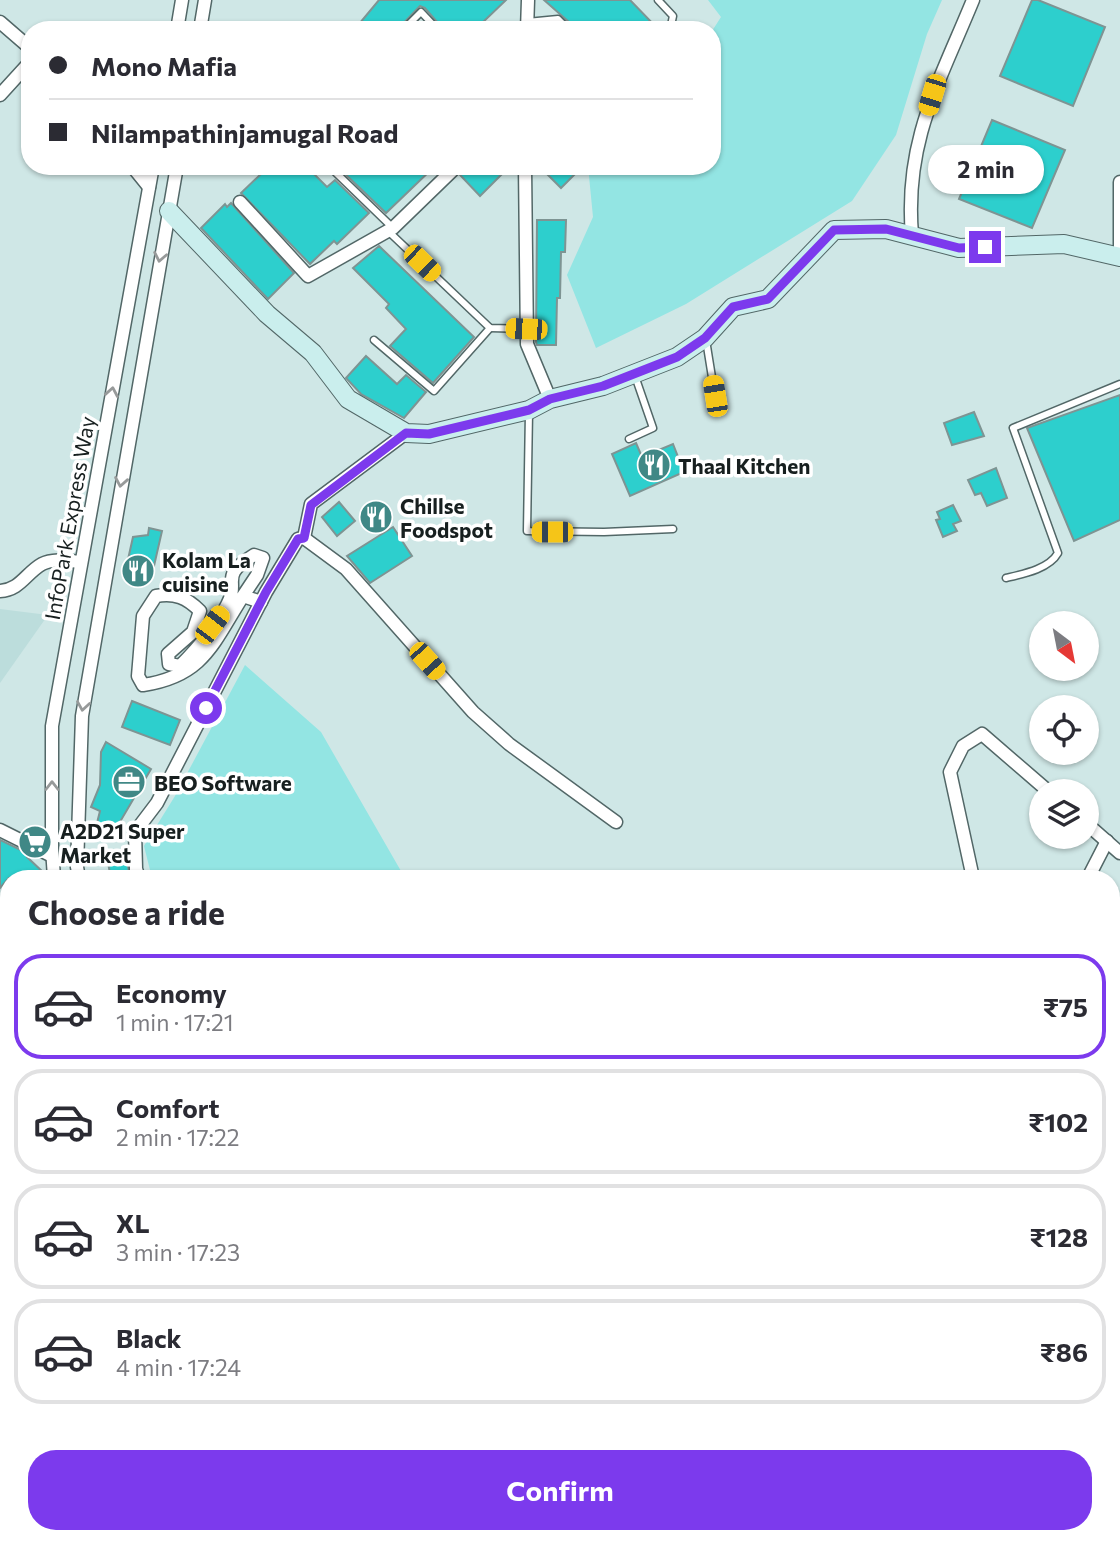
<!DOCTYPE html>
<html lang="en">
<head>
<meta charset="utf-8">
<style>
	:root { --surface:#fff; --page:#f7f7f7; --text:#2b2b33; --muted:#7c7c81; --line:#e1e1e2; --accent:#7c3aed }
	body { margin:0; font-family:Commissioner,sans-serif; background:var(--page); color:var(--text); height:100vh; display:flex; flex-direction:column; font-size:26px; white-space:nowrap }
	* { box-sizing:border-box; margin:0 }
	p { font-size:23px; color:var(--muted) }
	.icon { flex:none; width:38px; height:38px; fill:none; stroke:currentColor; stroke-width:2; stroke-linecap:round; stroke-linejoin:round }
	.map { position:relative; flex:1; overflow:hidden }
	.drawer { position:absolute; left:0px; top:870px; width:1120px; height:674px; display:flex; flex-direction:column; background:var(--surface); border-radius:28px 28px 0 0; box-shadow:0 2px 5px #0004 }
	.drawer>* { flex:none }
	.banner { position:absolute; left:21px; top:21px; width:700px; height:154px; border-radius:28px; box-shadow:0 2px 5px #0004; display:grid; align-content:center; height:154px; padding:0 28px; background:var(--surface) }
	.needle { width:46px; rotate:148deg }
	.tools { position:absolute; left:1029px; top:611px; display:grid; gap:14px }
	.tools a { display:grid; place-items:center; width:70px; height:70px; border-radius:50%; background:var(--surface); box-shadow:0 2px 5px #0004; font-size:35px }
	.end { position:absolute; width:32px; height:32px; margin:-16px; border:9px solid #7c3aed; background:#fff; box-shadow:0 0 0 4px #fff }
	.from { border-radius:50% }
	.bubble { position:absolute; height:49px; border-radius:24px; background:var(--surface); box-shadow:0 2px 5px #0004; font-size:23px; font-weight:700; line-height:49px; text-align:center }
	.car { position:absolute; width:21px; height:42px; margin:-21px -10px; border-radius:9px; box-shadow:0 0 5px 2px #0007; background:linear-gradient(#f5c518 24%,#345 0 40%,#f5c518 0 76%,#345 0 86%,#f5c518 0) }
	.banner b { display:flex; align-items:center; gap:24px; height:66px; font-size:26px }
	.banner b+b { border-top:2px solid var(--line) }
	.banner i { width:18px; height:18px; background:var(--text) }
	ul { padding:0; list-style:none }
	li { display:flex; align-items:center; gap:21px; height:105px; margin:0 14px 10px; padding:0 14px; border:4px solid var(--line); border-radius:28px }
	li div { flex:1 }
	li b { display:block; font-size:26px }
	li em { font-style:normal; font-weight:700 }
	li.on { border-color:var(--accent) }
	li>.icon { width:63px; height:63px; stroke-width:1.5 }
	h2 { padding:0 28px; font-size:32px; line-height:84px }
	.button { display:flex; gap:14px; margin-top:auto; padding:14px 28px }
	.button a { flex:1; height:80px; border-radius:28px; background:var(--accent); color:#fff; font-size:28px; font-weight:700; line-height:80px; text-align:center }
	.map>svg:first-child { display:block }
	.built { fill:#bcdddc }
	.green { fill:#93e5e3 }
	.building { fill:#2dcfcd; stroke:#7e9493; stroke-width:2 }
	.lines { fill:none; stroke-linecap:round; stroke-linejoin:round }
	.lane-casing { stroke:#526767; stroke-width:9 }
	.street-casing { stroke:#526767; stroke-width:15 }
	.secondary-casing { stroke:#526767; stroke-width:20 }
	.lane { stroke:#fff; stroke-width:6 }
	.street { stroke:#fff; stroke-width:12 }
	.secondary { stroke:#caeeed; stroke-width:18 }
	.oneway { stroke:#979a9a }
	.route { stroke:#7c3aed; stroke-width:9 }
	.labels { text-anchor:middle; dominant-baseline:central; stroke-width:7; stroke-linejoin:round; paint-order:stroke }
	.poi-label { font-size:21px; font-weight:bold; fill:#171f1f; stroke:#fff; text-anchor:start }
	.street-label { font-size:21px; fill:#171f1f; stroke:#fff }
</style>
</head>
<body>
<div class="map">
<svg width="1120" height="1543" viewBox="0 0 1120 1543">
	<rect width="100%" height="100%" fill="#cfe7e6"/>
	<path class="built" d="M0,609L48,615L0,683Z"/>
	<g class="green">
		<path d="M708,0H942L927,34L896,135L852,201L686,304L596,348L567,275L593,217L588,166H712V31L721,17Z"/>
		<path d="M245,665L321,732L405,878H152L144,846L175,796Z"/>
		<path d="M1120,1083V1543H654L656,1535H1111V1091Z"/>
	</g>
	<g class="building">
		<path d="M379,0H506L481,24L487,30H444L425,8L420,6L397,30H354Z"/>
		<path d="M544,0H630L659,30H578Z"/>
		<path d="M1032,0H1038L1105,27L1073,106L1000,76Z"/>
		<path d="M992,120L1065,150L1032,228L959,199Z"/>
		<path d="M274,166H306L327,187L335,180L369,213L337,244L334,241L310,264L241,193L263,172L266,174Z"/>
		<path d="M348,166H435L386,213L343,172Z"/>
		<path d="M467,166H510L480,196L460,175Z"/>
		<path d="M539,166H583L561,188Z"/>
		<path d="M231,203L294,273L268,299L201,228L225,204L227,207Z"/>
		<path d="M537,220H566L565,252H561L560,298H557L556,345H537L536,342Z"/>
		<path d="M379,246L474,337L433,383L390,346L406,329L386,308L389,304L353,268Z"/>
		<path d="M366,356L397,384L406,375L426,392L404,418L361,394L346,378Z"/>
		<path d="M1120,395V520L1074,541L1027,428Z"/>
		<path d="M974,412L984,436L952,445L944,423Z"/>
		<path d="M636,443L642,457L673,444L684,472L630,496L612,454Z"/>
		<path d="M996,468L1007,498L987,506L981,493L975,495L968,480Z"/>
		<path d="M339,502L355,521L337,536L322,517Z"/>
		<path d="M953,505L961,521L953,524L957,531L943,537L936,520L940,519L937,512Z"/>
		<path d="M393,527L412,556L370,583L347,556Z"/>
		<path d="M149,528L162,531L151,579L125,573L133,537L148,535Z"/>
		<path d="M132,701L180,720L170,745L122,727Z"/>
		<path d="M106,742L151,769L117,827L97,823L100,811L91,807L100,785L101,752Z"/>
		<path d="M0,840L29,854L27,857L45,874V878H9L0,888Z"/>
		<path d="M127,860L130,878H111L108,863Z"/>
	</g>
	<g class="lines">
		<defs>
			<g id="lane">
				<path d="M658,0L673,16L670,30"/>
				<path d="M527,22L558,19L569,30"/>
				<path d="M403,30L421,12L438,30"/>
				<path d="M329,166L393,228"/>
				<path d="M388,231L490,328L526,329"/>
				<path d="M374,340L434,391L490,328"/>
				<path d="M706,340L715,396"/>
				<path d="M529,412L527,531L604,532L673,529"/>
				<path d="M629,439L653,428L635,376"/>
				<path d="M1006,578C1023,574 1049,569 1058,553L1013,428L1120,384"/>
			</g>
			<g id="street">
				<path d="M0,22L30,48"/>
				<path d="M177,30L182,0"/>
				<path d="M200,30L205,0"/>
				<path d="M527,30L528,0"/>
				<path d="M0,95L30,62"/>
				<path d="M132,166L149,187"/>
				<path d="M525,166L527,344L550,399"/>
				<path d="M240,202L308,276L393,228L457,166"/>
				<path d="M912,235C904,142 939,83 973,0"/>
				<path d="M1120,257V182"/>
				<path d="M304,538L311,504L406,433"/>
				<path d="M0,591C20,590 26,573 42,564C53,558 69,561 81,562"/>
				<path d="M243,596L257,575L263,558L254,555C217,578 241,579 227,605C216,627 198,648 180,666L169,664L168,654L193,632L200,611C186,597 175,593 156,596L143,616L138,676L143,685C204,676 213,643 243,596L261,602"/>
				<path d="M1087,824L1120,853"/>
				<path d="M0,830L52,856"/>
				<path d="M54,878L52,848V726L153,166"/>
				<path d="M79,878L77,867L82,716L177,166"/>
				<path d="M139,878L136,869L135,832L157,803L266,592L298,539L304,538L346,569L473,712L509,744L616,822"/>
				<path d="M973,878L950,772L963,746L982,734L1048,791"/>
				<path d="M1088,878L1107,841"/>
				<path d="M1111,993L1120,988"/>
				<path d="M0,1322L9,1332"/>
				<path d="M0,1422L9,1415"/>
				<path d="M0,1450L9,1463"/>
				<path d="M70,1535L78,1543"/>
				<path d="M358,1535L364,1543"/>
				<path d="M391,1535L398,1543"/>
				<path d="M1035,1535L1036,1543"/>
				<path d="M462,1543L465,1535"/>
			</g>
			<path id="secondary" d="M169,211L267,314L313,353L348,399L406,433L429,434L529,410L550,399L603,386L677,357L705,338L733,307L768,299L834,230L886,229L959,248L1064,244L1120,257"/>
		</defs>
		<use href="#lane" class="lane-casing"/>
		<use href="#street" class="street-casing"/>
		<use href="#secondary" class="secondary-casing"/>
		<use href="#lane" class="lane"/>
		<use href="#street" class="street"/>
		<use href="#secondary" class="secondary"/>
	</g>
	<defs><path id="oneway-chevron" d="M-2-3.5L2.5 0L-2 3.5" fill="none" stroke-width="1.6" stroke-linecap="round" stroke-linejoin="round" transform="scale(1.75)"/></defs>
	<g class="oneway">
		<use href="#oneway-chevron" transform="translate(160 257) rotate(101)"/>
		<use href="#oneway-chevron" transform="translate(112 392) rotate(-80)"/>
		<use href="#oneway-chevron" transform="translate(121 482) rotate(100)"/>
		<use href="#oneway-chevron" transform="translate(83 706) rotate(99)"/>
		<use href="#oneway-chevron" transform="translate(52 786) rotate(-90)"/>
	</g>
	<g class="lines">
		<path class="route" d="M206,708L266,592L298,539L304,538L311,505L406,433L429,434L529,410L550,399L603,386L677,357L705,338L733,307L768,299L834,230L886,229L959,248L985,247"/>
	</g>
	<defs>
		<symbol id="restaurant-disc" viewBox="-11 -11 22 22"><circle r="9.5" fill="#408886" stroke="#fff"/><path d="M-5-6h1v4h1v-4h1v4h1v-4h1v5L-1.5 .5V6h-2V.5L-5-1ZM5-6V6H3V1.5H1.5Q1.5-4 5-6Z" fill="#fff"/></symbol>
		<symbol id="office-disc" viewBox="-11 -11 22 22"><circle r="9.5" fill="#408886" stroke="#fff"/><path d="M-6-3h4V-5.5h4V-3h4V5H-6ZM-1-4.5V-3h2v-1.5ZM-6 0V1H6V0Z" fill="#fff"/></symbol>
		<symbol id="supermarket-disc" viewBox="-11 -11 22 22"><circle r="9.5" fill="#408886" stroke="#fff"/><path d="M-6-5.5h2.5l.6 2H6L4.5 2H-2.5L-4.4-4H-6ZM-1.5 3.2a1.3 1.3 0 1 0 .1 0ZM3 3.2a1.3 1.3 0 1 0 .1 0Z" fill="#fff"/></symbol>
	</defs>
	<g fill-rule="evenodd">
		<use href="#restaurant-disc" x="635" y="446" width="38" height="38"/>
		<use href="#restaurant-disc" x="357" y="498" width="38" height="38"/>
		<use href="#restaurant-disc" x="119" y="552" width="38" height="38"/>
		<use href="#office-disc" x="110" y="763" width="38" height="38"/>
		<use href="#supermarket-disc" x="16" y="823" width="38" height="38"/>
	</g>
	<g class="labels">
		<g class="poi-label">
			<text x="678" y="465">Thaal Kitchen</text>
			<text x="400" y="505">Chillse<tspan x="400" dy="24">Foodspot</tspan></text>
			<text x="162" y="559">Kolam La<tspan x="162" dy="24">cuisine</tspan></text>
			<text x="154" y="782">BEO Software</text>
			<text x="60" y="830">A2D21 Super<tspan x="60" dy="24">Market</tspan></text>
		</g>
		<g class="street-label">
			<text transform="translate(69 518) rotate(-80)">InfoPark Express Way</text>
		</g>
	</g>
</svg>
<div class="tools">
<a><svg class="needle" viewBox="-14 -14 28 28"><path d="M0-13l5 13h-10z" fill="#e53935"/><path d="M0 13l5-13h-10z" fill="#7c7c81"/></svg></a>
<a><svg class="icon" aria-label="locate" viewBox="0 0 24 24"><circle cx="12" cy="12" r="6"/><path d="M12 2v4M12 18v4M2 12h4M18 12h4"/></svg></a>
<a><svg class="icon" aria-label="layers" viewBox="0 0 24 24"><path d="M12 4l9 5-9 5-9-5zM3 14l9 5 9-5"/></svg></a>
</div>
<i class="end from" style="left:206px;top:708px"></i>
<i class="end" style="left:985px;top:247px"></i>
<div class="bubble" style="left:928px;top:145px;width:116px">2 min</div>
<i class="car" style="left:932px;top:95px;rotate:197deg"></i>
<i class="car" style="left:422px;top:263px;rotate:134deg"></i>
<i class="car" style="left:526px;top:329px;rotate:272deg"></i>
<i class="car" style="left:715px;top:396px;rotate:351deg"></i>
<i class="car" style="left:552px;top:532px;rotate:270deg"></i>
<i class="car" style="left:212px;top:625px;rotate:37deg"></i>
<i class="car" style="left:427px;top:661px;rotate:138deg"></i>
<div class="banner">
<b><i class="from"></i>Mono Mafia</b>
<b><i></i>Nilampathinjamugal Road</b>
</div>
<section class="drawer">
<h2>Choose a ride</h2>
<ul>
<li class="on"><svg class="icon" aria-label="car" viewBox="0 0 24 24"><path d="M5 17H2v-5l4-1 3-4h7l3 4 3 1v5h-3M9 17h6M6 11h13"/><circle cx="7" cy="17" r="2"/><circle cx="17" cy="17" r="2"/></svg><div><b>Economy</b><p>1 min · 17:21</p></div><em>₹75</em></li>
<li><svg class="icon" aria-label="car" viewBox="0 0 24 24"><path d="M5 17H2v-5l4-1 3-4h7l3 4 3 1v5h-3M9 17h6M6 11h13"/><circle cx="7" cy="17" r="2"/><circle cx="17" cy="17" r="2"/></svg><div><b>Comfort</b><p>2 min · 17:22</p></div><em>₹102</em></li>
<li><svg class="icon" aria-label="car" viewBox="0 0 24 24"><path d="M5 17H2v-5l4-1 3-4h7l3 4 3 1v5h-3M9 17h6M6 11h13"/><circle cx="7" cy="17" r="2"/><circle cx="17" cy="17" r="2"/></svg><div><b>XL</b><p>3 min · 17:23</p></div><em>₹128</em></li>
<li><svg class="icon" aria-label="car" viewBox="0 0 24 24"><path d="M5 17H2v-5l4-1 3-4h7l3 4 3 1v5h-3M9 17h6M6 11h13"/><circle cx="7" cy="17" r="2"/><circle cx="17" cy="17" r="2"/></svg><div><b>Black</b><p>4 min · 17:24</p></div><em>₹86</em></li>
</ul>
<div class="button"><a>Confirm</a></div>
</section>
</div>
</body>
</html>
